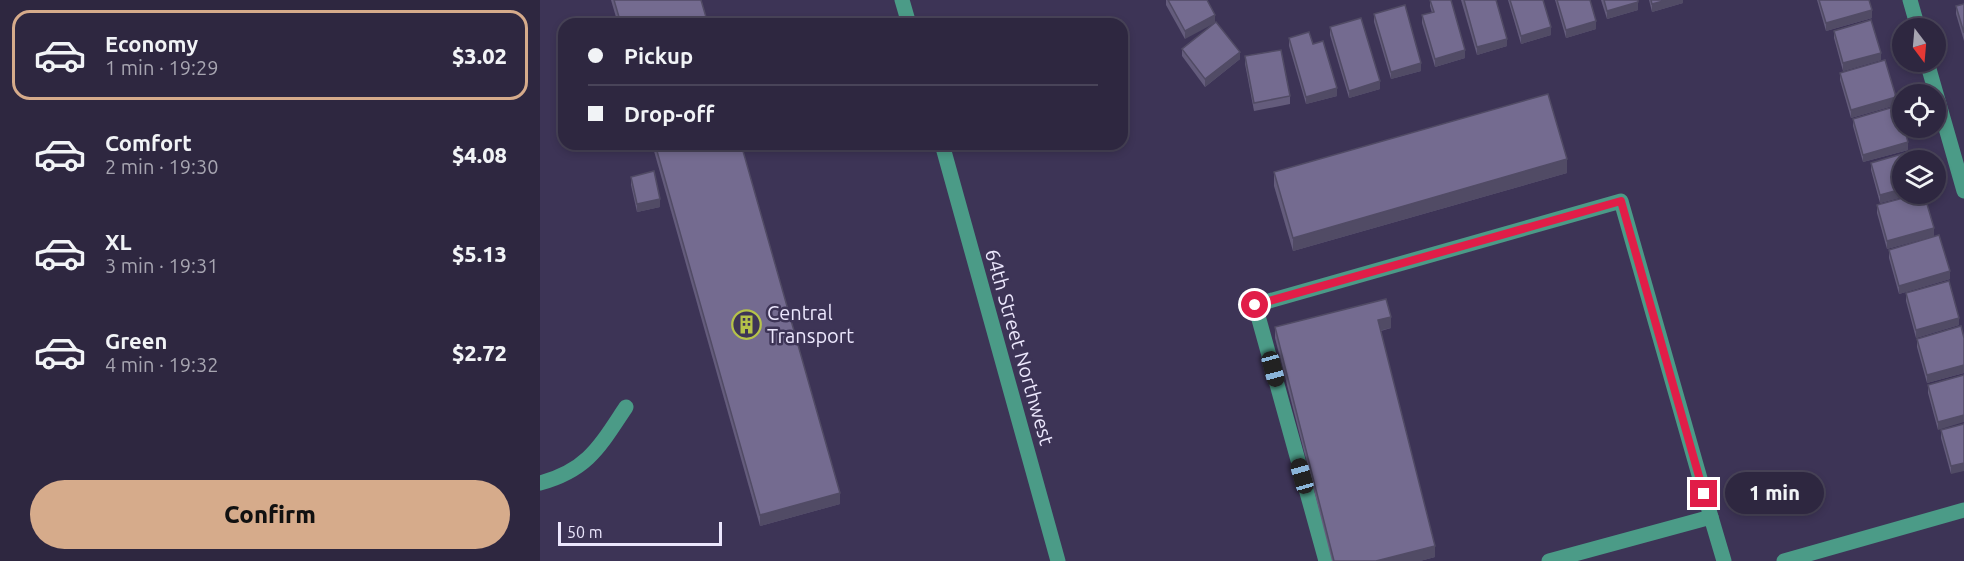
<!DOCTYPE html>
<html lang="en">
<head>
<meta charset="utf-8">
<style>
	:root { --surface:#2e2740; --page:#3a334b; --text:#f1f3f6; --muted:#a7a5b1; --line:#494459; --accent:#d6ab8b }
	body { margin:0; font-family:Ubuntu,sans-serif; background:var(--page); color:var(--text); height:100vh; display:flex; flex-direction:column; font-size:22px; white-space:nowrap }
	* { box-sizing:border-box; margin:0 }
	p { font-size:20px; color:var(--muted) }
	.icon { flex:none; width:33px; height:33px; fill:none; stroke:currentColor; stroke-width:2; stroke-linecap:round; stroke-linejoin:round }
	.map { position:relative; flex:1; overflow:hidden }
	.drawer { display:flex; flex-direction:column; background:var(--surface); width:540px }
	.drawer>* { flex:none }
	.top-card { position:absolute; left:18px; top:18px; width:570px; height:132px; border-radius:18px; box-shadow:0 3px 9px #0003,0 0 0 2px var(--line); display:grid; align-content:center; height:132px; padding:0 30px; background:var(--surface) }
	.needle { width:39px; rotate:164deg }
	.tools { position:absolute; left:1352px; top:18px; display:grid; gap:12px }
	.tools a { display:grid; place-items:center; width:54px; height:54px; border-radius:50%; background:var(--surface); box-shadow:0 3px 9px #0003,0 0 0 2px var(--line); font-size:30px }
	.scale { position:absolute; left:18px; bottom:15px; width:164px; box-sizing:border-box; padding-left:6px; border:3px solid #ece7fd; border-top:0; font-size:16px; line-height:21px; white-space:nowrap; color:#ece7fd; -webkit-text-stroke:4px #3d3456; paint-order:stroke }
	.end { position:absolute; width:27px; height:27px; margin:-14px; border:8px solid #e11d48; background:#fff; box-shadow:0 0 0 3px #fff }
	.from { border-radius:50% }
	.bubble { position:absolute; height:42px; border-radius:21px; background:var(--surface); box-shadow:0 3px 9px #0003,0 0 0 2px var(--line); font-size:20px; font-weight:800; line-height:42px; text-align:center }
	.car { position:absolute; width:18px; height:36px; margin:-18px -9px; border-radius:8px; box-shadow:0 0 4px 2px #0007; background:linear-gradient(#222 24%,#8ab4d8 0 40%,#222 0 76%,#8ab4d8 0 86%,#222 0) }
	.top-card b { display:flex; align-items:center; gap:21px; height:57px; font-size:22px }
	.top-card b+b { border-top:2px solid var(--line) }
	.top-card i { width:15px; height:15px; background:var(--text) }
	ul { padding:10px 0 0; list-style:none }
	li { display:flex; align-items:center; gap:18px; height:90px; margin:0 12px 9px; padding:0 18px; border:3px solid transparent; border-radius:18px }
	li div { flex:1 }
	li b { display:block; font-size:22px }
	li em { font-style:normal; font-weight:800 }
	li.current { border-color:var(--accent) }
	li>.icon { width:54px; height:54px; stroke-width:1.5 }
	.action { display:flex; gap:12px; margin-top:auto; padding:12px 30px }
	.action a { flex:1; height:69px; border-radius:36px; background:var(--accent); color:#111; font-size:24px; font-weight:800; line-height:69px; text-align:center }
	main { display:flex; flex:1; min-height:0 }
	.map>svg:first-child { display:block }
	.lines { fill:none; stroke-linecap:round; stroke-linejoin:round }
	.minor { stroke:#4b9b87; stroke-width:15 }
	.wall { fill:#645c7c }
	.shaded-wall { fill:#514b65 }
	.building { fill:#746b90; stroke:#514b65; stroke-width:1.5 }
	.route { stroke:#e11d48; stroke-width:8 }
	.labels { text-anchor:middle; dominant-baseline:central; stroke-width:5; stroke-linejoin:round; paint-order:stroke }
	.poi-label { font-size:20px; fill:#ece7fd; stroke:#3d3456; text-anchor:start }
	.street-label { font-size:20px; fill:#ece7fd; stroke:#3d3456 }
</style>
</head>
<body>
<main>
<section class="drawer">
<ul>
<li class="current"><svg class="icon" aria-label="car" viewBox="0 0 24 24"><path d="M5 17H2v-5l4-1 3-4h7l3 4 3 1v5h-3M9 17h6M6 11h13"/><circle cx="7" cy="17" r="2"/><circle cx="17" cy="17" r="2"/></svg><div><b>Economy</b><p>1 min · 19:29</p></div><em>$3.02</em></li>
<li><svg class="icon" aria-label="car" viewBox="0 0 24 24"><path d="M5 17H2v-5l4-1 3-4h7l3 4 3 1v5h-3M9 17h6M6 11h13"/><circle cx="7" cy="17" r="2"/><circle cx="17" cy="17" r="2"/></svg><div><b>Comfort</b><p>2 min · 19:30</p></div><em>$4.08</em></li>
<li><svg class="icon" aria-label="car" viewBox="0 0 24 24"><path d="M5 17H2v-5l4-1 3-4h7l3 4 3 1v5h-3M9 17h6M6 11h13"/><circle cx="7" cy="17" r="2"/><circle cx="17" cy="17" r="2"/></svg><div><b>XL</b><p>3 min · 19:31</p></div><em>$5.13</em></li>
<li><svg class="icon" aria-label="car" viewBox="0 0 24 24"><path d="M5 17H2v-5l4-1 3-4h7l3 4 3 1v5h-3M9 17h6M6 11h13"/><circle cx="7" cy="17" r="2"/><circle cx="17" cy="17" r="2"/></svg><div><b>Green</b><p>4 min · 19:32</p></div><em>$2.72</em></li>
</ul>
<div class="action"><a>Confirm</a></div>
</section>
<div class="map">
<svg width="1424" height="561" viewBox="0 0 1424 561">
	<rect width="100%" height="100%" fill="#3d3456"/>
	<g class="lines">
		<g class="minor">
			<path d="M362,0L369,24"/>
			<path d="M1370,0L1378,28"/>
			<path d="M1387,62L1424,191"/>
			<path d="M402,144L518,561"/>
			<path d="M0,483C48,470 60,446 86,407"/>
			<path d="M786,561L715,305L1081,201L1171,517"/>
			<path d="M1009,561L1171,517L1184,561"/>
			<path d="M1244,561L1424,510"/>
		</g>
	</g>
	<g class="wall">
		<path d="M71,0H161L168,24H78Z"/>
		<path d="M626,0H667L645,39L626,5Z"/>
		<path d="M890,0H911L925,58L895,67L882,23V15L892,13L890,6Z"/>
		<path d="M921,0H956L967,46L937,55Z"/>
		<path d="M968,0H1003L1011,35L981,44Z"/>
		<path d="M1015,0H1050L1056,29L1026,38Z"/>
		<path d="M1061,0H1098V10L1067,19Z"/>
		<path d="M1109,0H1143V3L1112,12Z"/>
		<path d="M1277,0H1329L1332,18L1286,31Z"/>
		<path d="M1424,4V41L1416,14V6Z"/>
		<path d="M834,14L881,71L851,79L834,22Z"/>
		<path d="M790,27L840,89L809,98L790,35Z"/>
		<path d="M1294,31L1341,60L1303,71L1294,38Z"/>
		<path d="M749,38L773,44L797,96L766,104L749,46Z"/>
		<path d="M642,49L700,59L665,87L642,56Z"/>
		<path d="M705,56L750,96V104L714,111L705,64Z"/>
		<path d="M1300,73L1356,105L1311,118L1300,80Z"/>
		<path d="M1313,119L1368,150L1323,162L1313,126Z"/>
		<path d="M112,144H201L300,504L220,526Z"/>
		<path d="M1331,163L1362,194H1374L1340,203L1331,170Z"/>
		<path d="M734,172L1027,173L753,251L734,186Z"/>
		<path d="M91,177L120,207L97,212L91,185Z"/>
		<path d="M1337,205L1394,236L1347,249L1337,213Z"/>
		<path d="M1349,250L1410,279L1359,294L1349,258Z"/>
		<path d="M1366,293L1419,325L1376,338L1366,301Z"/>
		<path d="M735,327L851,328L841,331L895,557L880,561H792L735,338Z"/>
		<path d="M1424,338V373L1387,383L1377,347V339Z"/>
		<path d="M1424,375L1398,430L1388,393V385Z"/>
		<path d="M1424,424L1411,474L1401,438V430Z"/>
	</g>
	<g class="shaded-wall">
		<path d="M1127,0H1143V3L1112,12V4Z"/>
		<path d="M1098,2V10L1067,19V11Z"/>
		<path d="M1332,10V18L1286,31V23Z"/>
		<path d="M675,15V23L645,39V31Z"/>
		<path d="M1056,21V29L1026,38V30Z"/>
		<path d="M1011,27V35L981,44V36Z"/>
		<path d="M967,39V46L937,55V47Z"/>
		<path d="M925,50V58L895,67V59Z"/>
		<path d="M700,52V59L665,87V79Z"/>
		<path d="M1341,53V60L1303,71V63Z"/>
		<path d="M881,63V71L851,79V72Z"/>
		<path d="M840,81V89L809,98V91Z"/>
		<path d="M797,88V96L766,104V97Z"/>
		<path d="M1356,97V105L1311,118V110Z"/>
		<path d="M1368,142V150L1323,162V155Z"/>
		<path d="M1027,159V173L753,251V238Z"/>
		<path d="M1362,189V194H1374L1340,203V195Z"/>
		<path d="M120,199V207L97,212V204Z"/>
		<path d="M1394,228V236L1347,249V241Z"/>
		<path d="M1410,271V279L1359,294V286Z"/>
		<path d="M851,317V328L838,331V320Z"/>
		<path d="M1419,318V325L1376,338V330Z"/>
		<path d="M1424,365V373L1387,383V375Z"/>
		<path d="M1424,415V422L1398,430V422Z"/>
		<path d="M1424,463V471L1411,474V466Z"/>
		<path d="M300,493V504L220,526V515Z"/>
		<path d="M895,546V557L880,561H836Z"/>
	</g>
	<g class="building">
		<path d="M74,0H161L168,24H81Z"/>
		<path d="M628,0H667L675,15L645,31Z"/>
		<path d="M890,0H911L925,50L895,59L882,15L894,12Z"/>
		<path d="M924,0H956L967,39L937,47Z"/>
		<path d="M970,0H1003L1011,27L981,36Z"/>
		<path d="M1017,0H1050L1056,21L1026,30Z"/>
		<path d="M1064,0H1098V2L1067,11Z"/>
		<path d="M1111,0H1127L1112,4Z"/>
		<path d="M1279,0H1329L1332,10L1286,23Z"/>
		<path d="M1424,4V33L1416,6Z"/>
		<path d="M865,5L881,63L851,72L834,14Z"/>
		<path d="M821,18L840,81L809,91L790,27Z"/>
		<path d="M1331,20L1341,53L1303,63L1294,31Z"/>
		<path d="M676,22L700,52L665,79L642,49Z"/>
		<path d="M769,32L773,44L783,41L797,88L766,97L749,38Z"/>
		<path d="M741,50L750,96L714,103L705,56Z"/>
		<path d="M1345,60L1356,97L1311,110L1300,73Z"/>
		<path d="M1008,94L1027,159L753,238L734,172Z"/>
		<path d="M1357,106L1362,122V128H1364L1368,142L1323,155L1313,119Z"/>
		<path d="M115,144H201L300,493L220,515Z"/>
		<path d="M1369,152L1372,160H1362V189L1340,195L1331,163Z"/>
		<path d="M114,171L120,199L97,204L91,177Z"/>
		<path d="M1378,194H1384L1394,228L1347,241L1337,205Z"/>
		<path d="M1399,235L1410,271L1359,286L1349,250Z"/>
		<path d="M1409,281L1419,318L1376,330L1366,293Z"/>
		<path d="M846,299L851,317L838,320L895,546L836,561H794L735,327Z"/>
		<path d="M1421,326L1424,338V365L1387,375L1377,339Z"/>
		<path d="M1424,375V415L1398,422L1388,385Z"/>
		<path d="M1424,424V463L1411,466L1401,430Z"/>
	</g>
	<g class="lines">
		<path class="route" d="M715,305L1081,201L1164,494"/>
	</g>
	<defs>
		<symbol id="building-ring" viewBox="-11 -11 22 22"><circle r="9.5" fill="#3d3456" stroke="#b5c249" stroke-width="1.5"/><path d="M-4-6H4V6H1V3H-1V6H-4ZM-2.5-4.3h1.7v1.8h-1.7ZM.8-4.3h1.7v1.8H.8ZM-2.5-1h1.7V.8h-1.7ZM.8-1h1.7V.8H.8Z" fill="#b5c249"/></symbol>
	</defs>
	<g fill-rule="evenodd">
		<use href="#building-ring" x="190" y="308" width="33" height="33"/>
	</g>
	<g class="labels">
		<g class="poi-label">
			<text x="227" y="312">Central<tspan x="227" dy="23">Transport</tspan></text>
		</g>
		<g class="street-label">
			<text transform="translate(480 347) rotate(74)">64th Street Northwest</text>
		</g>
	</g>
</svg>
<div class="tools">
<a><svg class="needle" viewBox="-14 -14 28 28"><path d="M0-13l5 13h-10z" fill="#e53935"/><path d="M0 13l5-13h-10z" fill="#a7a5b1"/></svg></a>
<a><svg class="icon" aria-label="locate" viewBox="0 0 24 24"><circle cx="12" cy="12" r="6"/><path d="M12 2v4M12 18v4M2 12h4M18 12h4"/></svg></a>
<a><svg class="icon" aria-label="layers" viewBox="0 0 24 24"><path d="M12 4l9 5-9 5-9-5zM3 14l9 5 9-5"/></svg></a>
</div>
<div class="scale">50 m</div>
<i class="end from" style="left:715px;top:305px"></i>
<i class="end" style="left:1164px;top:494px"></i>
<div class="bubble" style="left:1185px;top:472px;width:99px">1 min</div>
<i class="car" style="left:733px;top:369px;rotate:165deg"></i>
<i class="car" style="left:762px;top:476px;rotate:344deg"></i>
<div class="top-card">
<b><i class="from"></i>Pickup</b>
<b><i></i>Drop-off</b>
</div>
</div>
</main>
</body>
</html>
